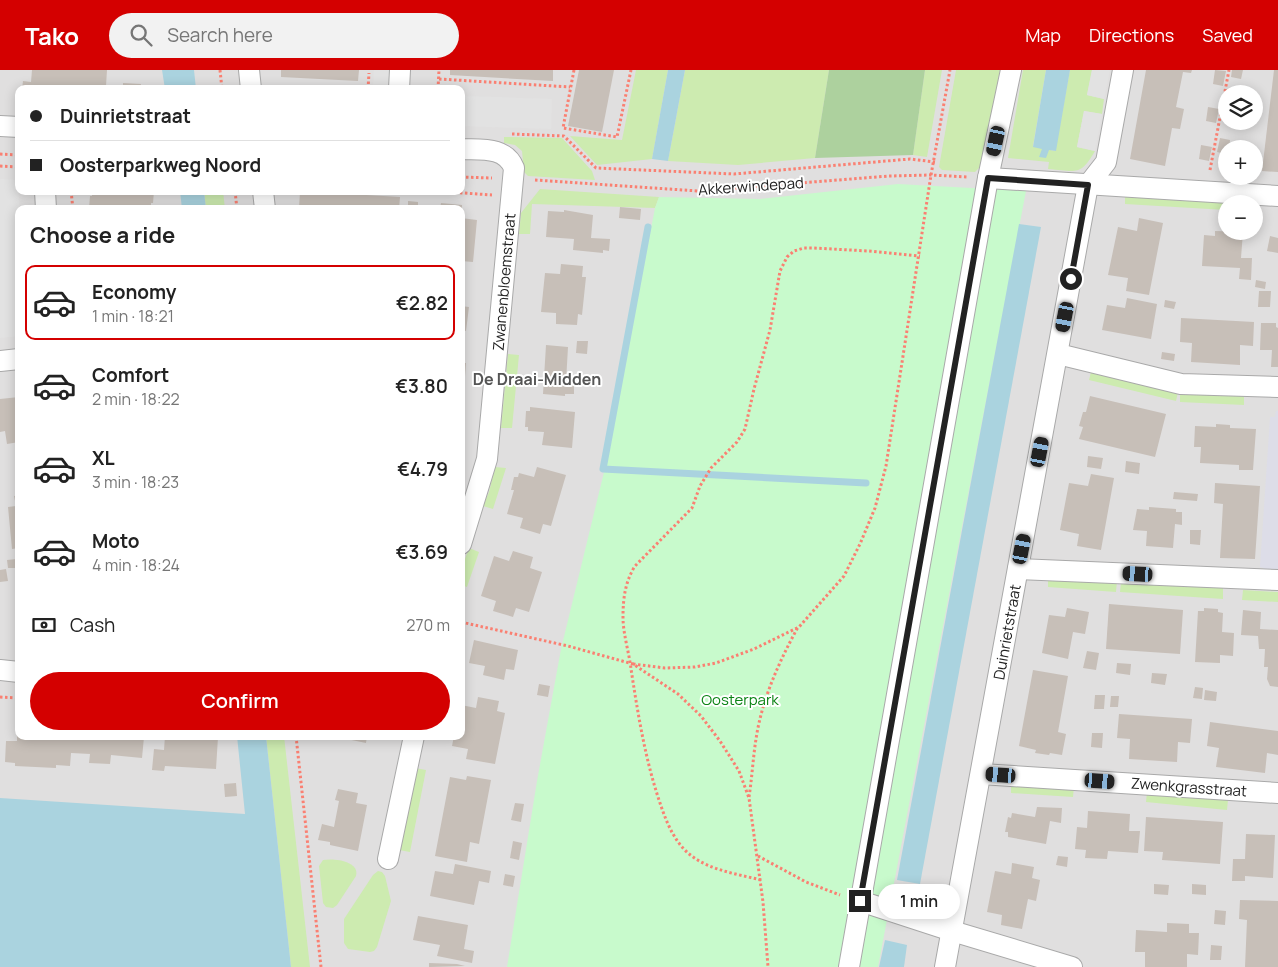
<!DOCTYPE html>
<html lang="en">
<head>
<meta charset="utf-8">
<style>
	:root { --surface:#fff; --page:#f2f2f2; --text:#222; --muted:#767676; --line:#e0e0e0; --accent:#d40000 }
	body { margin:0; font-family:Manrope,sans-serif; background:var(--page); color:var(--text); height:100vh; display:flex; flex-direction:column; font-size:19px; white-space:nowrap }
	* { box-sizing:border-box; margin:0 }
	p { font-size:16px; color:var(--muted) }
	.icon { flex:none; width:28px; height:28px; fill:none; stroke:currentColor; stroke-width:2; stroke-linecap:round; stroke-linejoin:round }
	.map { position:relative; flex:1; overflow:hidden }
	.drawer { position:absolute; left:15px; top:135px; width:450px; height:535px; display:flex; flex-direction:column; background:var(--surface); border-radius:10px; box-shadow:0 2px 12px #0003 }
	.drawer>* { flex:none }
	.banner { position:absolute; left:15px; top:15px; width:450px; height:110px; border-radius:10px; box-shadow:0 2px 12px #0003; display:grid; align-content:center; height:110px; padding:0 15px; background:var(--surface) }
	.controls { position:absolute; left:1218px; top:15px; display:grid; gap:10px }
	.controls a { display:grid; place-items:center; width:45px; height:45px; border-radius:50%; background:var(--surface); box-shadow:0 2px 12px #0003; font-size:25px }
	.end { position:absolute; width:22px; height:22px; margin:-11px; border:6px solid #222; background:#fff; box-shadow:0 0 0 2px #fff }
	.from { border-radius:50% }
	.bubble { position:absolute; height:35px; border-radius:18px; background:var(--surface); box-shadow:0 2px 12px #0003; font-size:16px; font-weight:600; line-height:35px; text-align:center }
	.car { position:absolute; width:15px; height:30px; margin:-15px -8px; border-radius:6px; box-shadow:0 0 4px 1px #0007; background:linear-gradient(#222 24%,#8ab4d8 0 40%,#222 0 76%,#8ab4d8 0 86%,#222 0) }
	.banner b { display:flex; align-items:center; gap:18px; height:48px; font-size:19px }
	.banner b+b { border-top:1px solid var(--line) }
	.banner i { width:12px; height:12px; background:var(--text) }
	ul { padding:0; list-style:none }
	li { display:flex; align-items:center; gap:15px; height:75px; margin:0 10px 8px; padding:0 5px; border:2px solid transparent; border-radius:10px }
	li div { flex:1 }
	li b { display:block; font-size:19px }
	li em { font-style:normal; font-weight:600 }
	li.active { border-color:var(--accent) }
	li>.icon { width:45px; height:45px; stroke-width:1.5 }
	h2 { padding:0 15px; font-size:22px; line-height:60px }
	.pay { display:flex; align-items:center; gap:12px; height:55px; padding:0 15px; font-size:19px }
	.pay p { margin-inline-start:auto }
	.action { display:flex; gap:10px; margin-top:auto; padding:10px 15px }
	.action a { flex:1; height:58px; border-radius:30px; background:var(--accent); color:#fff; font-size:20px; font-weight:600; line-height:58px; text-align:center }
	header { display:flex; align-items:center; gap:30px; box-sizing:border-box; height:70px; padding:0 25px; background:var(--accent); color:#fff }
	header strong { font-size:24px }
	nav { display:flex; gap:28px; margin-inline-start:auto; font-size:18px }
	.search { width:350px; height:45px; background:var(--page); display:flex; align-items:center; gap:12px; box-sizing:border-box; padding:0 18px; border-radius:28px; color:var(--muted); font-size:19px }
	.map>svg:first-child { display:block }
	.residential { fill:#e0dfdf; fill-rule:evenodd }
	.grass { fill:#cdebb0 }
	.forest { fill:#add19e }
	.park { fill:#c8facc }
	.parking { fill:#e2e2e2 }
	.plaza { fill:#dddde8 }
	.water { fill:#aad3df }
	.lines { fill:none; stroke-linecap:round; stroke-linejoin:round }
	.stream { stroke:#aad3df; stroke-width:7 }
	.building { fill:#c7bfb8 }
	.street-casing { stroke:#a9a9a9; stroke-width:22 }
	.path { stroke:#fa8072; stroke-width:3; stroke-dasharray:2.5 2.5; stroke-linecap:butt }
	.street { stroke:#fff; stroke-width:20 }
	.route { stroke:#222; stroke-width:6 }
	.labels { text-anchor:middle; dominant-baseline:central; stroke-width:4; stroke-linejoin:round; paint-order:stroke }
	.street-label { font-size:15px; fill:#222; stroke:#fff }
	.park-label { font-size:15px; fill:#0c8416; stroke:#fff }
	.neighbourhood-label { font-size:16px; font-weight:bold; fill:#555; stroke:#fff }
</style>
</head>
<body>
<header>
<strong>Tako</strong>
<div class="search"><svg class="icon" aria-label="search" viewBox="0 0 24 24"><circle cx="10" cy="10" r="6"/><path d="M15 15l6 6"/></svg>Search here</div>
<nav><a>Map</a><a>Directions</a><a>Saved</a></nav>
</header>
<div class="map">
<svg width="1278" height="897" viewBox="0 0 1278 897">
	<rect width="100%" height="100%" fill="#f2efe9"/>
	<path class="residential" d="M0,0H1278V897H0ZM19,19H461V121H19ZM1226,24H1254V51H1226ZM1226,79H1254V106H1226ZM1226,134H1254V161H1226ZM19,139H461V666H19Z"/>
	<g class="grass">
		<path d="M636,0H668L652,89L597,95L570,66L622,70Z"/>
		<path d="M685,0H829L815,88L738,95L668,91Z"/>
		<path d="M925,0H942L927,87L913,85Z"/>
		<path d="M956,0H1000L982,95L975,102L942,100L939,97Z"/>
		<path d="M1023,0H1046L1033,76L1055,81L1070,0H1092L1087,25L1104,29L1102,44L1084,41L1077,77L1095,81C1080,107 1076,101 1048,99L1049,92L1008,88Z"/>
		<path d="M504,67L562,68L592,101L595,110L528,106L524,102L522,81L515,75L504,73Z"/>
		<path d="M540,119L659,127L655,138L532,134L530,164H519L521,143Z"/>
		<path d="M204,121H223L225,139H206Z"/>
		<path d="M1125,125L1242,134H1226V140L1125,134Z"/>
		<path d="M508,284L519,285L512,358H501Z"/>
		<path d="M1091,302L1178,322L1176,331L1089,310Z"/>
		<path d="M1180,322L1244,326V335L1180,332Z"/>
		<path d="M495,397L506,398L493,439L483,436L489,422Z"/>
		<path d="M469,478L479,482L467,517L461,515V500Z"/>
		<path d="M1048,507L1117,511L1116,522L1048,517Z"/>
		<path d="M1121,512L1223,518V529L1120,522Z"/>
		<path d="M1243,520L1278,522V532L1242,530Z"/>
		<path d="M266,666H284L310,897H291Z"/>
		<path d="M415,698L426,700L410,782L399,780Z"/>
		<path d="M1011,713L1074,717L1073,727L1011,723Z"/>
		<path d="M1147,722L1228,730L1227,740L1146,732Z"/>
		<path d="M323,790C334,788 360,791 356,806L337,835L333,838L326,837L323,833L319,796Z"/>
		<path d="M378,801L382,802L385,806L391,831L377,877L374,881L370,882L348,879L344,873V849L373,805Z"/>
	</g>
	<path class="forest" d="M829,0H925L913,85L815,88Z"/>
	<path class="park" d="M898,114L1026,121L878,897H507L537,711L561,579L604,402L655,138L659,127L760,129Z"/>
	<g class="parking">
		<path d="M374,0H393V19H373Z"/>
		<path d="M1092,0H1110L1104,29L1087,25Z"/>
		<path d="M461,26L552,29L551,59L461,56Z"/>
		<path d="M1084,41L1102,44L1095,81L1077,77Z"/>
		<path d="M0,109L17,110L20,139L19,266L0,268Z"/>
	</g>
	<path class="plaza" d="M1276,341H1278V506L1264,505V498L1260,497L1270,347H1275Z"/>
	<g class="water">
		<path d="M162,0H194L196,19H165Z"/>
		<path d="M668,0H685L668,91L652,89Z"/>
		<path d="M1046,0H1070L1056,81L1049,80L1046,88L1039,87L1042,79L1033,77Z"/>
		<path d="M180,121H204L206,139H182Z"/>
		<path d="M1019,154L1041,157L920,814L897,810Z"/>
		<path d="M237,666H266L291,897H0V728L245,744Z"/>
		<path d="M885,870L907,875L904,897H879Z"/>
	</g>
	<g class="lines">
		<path class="stream" d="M648,157L603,399L866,413"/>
	</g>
	<g class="building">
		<path d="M32,0H107L106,16L115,17V19H22L23,11L31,12Z"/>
		<path d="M281,0H359L358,11L281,7Z"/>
		<path d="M450,0H553V11L450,5Z"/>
		<path d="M579,0H614L602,62L568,56Z"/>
		<path d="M1146,0H1192L1191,3L1183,2L1176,37L1184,39L1180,59L1172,58L1165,96L1130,89Z"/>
		<path d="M1215,0L1226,1L1223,16L1213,14Z"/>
		<path d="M1232,0H1243L1241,9L1231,7Z"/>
		<path d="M1274,0H1278V102L1262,101Z"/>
		<path d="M123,13L141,14L140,19H123Z"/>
		<path d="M1208,37L1219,39L1216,53L1206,51Z"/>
		<path d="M1220,68L1230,70L1229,79H1226V84L1217,82Z"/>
		<path d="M1201,75L1212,77L1209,91L1199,89Z"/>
		<path d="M92,121H154L153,133H151V139H89L90,126H92Z"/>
		<path d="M300,121L400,127L399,139H299Z"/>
		<path d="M408,131L418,132V139H408Z"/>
		<path d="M441,133L462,135V139H440Z"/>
		<path d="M620,137L641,139L640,150L619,148Z"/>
		<path d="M564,140L593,145L591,168L610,169L609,181L603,180V183L573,180L574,169L546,167L548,141L564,142Z"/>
		<path d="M461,148L477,150L473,192L461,191Z"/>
		<path d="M1139,148L1163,153L1149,225L1126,221L1128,208L1108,205L1118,157L1137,161Z"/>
		<path d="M1215,161L1243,162L1241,188H1252L1251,210L1239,209L1240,198L1202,196L1204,165L1215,166Z"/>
		<path d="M1270,166L1278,168V183L1267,181Z"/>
		<path d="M561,194L583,196L582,207H586L582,245L578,244L577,255L556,254V243L541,242L545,203L560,204Z"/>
		<path d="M1256,210L1266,212L1265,219L1255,217Z"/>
		<path d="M1259,221H1271L1270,237H1258Z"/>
		<path d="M1127,228L1157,234L1151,269L1102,260L1107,235L1125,238Z"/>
		<path d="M1165,230L1176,232L1174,239L1164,237Z"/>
		<path d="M461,236L469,237L466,261L461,260Z"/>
		<path d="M1181,248L1254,252L1253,276L1240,275V295L1191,292L1192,273L1180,272Z"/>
		<path d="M1261,253H1276V257L1278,258V297H1271L1272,280H1260Z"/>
		<path d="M577,271H588L587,284L576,283Z"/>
		<path d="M546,275L568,277L566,312L574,313V324H565V326L543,324Z"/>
		<path d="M1162,282L1175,284L1174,291L1161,289Z"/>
		<path d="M461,293H466L463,334H461Z"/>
		<path d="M1090,326L1166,344L1155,387L1079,369L1083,357L1079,356L1083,342H1086Z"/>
		<path d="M19,327V372L7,374L5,361L0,362V329Z"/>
		<path d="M530,337L575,342L572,378L542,375L544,362L528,361V357H525L526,341H530Z"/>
		<path d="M1216,354L1230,355V358L1256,359L1253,400H1239V395L1200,393L1201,377H1194L1195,356L1216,357Z"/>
		<path d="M1088,386L1103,388L1101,399L1087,397Z"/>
		<path d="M1126,391L1140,393L1139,404L1125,402Z"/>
		<path d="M537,397L566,405L551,456L543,454L540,464L520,458L523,448L507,444L514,420H511L514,407H518L519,403L534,407Z"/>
		<path d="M1091,404L1114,408L1101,480L1077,476L1079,464L1060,460L1069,413L1088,416Z"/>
		<path d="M1215,413L1260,416L1255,489L1220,488L1223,434L1214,433Z"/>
		<path d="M1174,422L1198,424L1197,431L1173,429Z"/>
		<path d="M19,425V478L12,479L8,437L16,436L14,426Z"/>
		<path d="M1149,437L1176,439V442H1182V455L1175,454L1173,478L1146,476L1147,461L1133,460L1137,439L1149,440Z"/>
		<path d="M1190,460H1201L1200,475L1190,474Z"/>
		<path d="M513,481L533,487L530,498L542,502L529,542L516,538L513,547L493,541L496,531L481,526L494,486L509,491Z"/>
		<path d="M17,489L18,498H8L7,490Z"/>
		<path d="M6,499L8,511L0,512V500Z"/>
		<path d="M1109,534L1183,540L1180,584L1106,579Z"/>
		<path d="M1067,538L1089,542L1085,564L1073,562L1068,589L1042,583L1049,545L1065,547Z"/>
		<path d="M1204,538L1218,539V542L1223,543L1222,562L1234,563L1233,586L1220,585V593L1195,592L1198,541H1204Z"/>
		<path d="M1243,540L1261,542L1260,559L1278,560V617L1270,616L1267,609L1268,597H1264L1265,579H1259L1258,566L1241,565Z"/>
		<path d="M474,570L518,580L514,600L506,599L504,610L483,605L485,596L469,593Z"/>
		<path d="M1087,581L1099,583L1096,600L1083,598Z"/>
		<path d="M1117,593L1131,594L1130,605L1116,603Z"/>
		<path d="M1033,600L1068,606L1058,662L1066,664L1062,685L1050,683L1049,685L1035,683L1036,680L1019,676Z"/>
		<path d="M1152,603L1167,604L1165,615L1151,613Z"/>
		<path d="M539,614L550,616L548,627L537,625Z"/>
		<path d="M1195,617L1203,618L1202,629L1193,628Z"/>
		<path d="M1205,620L1217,622L1216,631L1204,630Z"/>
		<path d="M1095,625H1105L1104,639H1094Z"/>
		<path d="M1111,626H1119L1118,637H1110Z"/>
		<path d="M478,627L499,631L497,641L505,643L495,694L466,689L468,679L452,676L454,666H461V635L476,638Z"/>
		<path d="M1119,644L1192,649L1190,673L1178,672L1177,692L1129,689L1130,669L1117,668Z"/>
		<path d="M1210,652L1278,661V685L1267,683L1265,703L1216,697L1219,678L1207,676Z"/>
		<path d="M17,660H19V666L144,667L142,688L111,685L110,694L89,693L90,684L71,683L70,696L56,695V698L15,696V693L5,692L6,671H17Z"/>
		<path d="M1092,663H1103L1102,678L1091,677Z"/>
		<path d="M165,666L218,667L216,699L165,696L164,701L152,700L154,679L164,680Z"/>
		<path d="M332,666H367L366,673Z"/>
		<path d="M467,706L491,710L479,774L470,772L467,792L435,786L450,707L466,710Z"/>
		<path d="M236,713L237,726L225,727L224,714Z"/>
		<path d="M338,719L358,723L356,733L367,735L358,781L330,775V772L318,770L322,754L334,757L339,731L335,730Z"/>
		<path d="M515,733L524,734L521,752L511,750Z"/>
		<path d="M1037,737L1062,738L1061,753L1050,751L1046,774L1008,767V762H1005L1008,747L1011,748L1012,743L1035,747Z"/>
		<path d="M1088,741L1130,744L1129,761H1140L1138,783L1108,781L1107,789L1085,788L1086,780L1075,779L1077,757L1087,758Z"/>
		<path d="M1146,747L1223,752L1220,794L1162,790L1163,782L1144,781Z"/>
		<path d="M1246,764L1275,765L1273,808L1245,806V811H1232L1233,789H1245Z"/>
		<path d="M513,771L522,773L519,790L510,788Z"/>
		<path d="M1058,786L1068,787L1067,797L1056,795Z"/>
		<path d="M1012,793L1034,797L1032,808L1040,810L1036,831L1028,829L1022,859L1001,855L1002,845L987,842L995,801L1011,804Z"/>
		<path d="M455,794L491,801L489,813L479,811L474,835L430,826L435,801L453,804Z"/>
		<path d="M505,804L515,806L513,817L503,815Z"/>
		<path d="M1154,814L1169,815L1168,825L1154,824Z"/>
		<path d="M1192,814L1206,815V825L1192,824Z"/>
		<path d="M1240,830L1278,831V897H1245L1247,850L1239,849Z"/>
		<path d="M1215,840L1226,841L1225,855L1214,854Z"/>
		<path d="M418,846L468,855L464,879L474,881L472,893L437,886L440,875L413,870Z"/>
		<path d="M1167,853L1189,854V863H1199L1198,885L1187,884V897H1145V882H1135L1136,860L1167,862Z"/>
		<path d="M1211,875L1222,876L1221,890H1210Z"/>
		<path d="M429,893L457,894L465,896L429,897Z"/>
	</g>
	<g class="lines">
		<defs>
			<g id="street">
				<path d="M249,0L251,19"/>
				<path d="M399,19L400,0"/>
				<path d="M0,56L19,57"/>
				<path d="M461,79C481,80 505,76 514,98L487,389L461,474"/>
				<path d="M988,108L1278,126"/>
				<path d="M45,121L46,139"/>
				<path d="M263,121L265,139"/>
				<path d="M1058,284L1181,314L1278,317"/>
				<path d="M0,291L19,289"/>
				<path d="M1018,499L1278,510"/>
				<path d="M0,600L19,602"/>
				<path d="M981,704L1278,723"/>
				<path d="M388,789L414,666"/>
				<path d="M860,831L952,861L1072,897"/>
				<path d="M849,897L988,108L1011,0"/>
				<path d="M945,897L1088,115L1106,92L1123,0"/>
			</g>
		</defs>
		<use href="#street" class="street-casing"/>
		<g class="path">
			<path d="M220,0L222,19"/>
			<path d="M574,0L563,58L617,67L631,0"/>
			<path d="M439,9L570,17"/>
			<path d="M368,19L369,3"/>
			<path d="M438,19L439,0"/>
			<path d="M512,64L564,66L596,98L734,104L910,89L935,92"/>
			<path d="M0,84L19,85"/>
			<path d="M0,96L19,97"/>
			<path d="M1210,100L1229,0"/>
			<path d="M461,107L492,108"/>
			<path d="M535,110L698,121L889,106L931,105L968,107"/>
			<path d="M71,121L73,139"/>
			<path d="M235,121L237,139"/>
			<path d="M435,121L492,125"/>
			<path d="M461,552L568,576L633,594L678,624L701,646L720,671L739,701L749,728L763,832L768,897"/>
			<path d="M633,594L665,598L695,597L716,593L754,579L799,557L844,506L860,474L875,438L886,396L931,105L950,0"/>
			<path d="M0,627L19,628"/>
			<path d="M296,666L321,897"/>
			<path d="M749,727C752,708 753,688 756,669C762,629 779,592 798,557"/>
			<path d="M758,786L806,812L840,825"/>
			<path d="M761,810C733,803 701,799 682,777C671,764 665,748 660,733C645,689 638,644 631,599C629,582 623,564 623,547C623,529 625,512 635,496L692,438L700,416L711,398L737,372L745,359L754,319L770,260L780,201L787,187L794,181L804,178H814L868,181L920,186"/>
		</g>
		<use href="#street" class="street"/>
	</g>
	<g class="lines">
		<path class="route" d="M860,831L988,108L1088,115L1071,209"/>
	</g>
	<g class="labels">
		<g class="street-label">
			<text transform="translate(751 116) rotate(-4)">Akkerwindepad</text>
			<text transform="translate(504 212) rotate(-85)">Zwanenbloemstraat</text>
			<text transform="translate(1007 562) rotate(-80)">Duinrietstraat</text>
			<text transform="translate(1189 717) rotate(4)">Zwenkgrasstraat</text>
		</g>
		<g class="park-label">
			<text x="740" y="629">Oosterpark</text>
		</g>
		<g class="neighbourhood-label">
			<text x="537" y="309">De Draai-Midden</text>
		</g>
	</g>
</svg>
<div class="controls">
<a><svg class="icon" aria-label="layers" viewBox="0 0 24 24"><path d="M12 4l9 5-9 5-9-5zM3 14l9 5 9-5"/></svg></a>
<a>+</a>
<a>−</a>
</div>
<i class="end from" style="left:1071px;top:209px"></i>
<i class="end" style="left:860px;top:831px"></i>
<div class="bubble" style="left:878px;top:814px;width:82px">1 min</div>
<i class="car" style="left:996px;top:71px;rotate:192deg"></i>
<i class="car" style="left:1065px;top:247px;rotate:191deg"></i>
<i class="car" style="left:1040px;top:382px;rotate:11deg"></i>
<i class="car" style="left:1022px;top:479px;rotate:11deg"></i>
<i class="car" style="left:1138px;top:504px;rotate:273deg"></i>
<i class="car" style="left:1001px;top:705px;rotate:274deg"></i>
<i class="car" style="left:1100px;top:711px;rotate:94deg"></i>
<div class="banner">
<b><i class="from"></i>Duinrietstraat</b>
<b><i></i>Oosterparkweg Noord</b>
</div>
<section class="drawer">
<h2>Choose a ride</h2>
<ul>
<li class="active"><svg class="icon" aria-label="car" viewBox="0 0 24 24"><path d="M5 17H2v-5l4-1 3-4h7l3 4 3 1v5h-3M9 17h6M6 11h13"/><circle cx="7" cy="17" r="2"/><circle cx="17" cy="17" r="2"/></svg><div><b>Economy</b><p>1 min · 18:21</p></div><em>€2.82</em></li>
<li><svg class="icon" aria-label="car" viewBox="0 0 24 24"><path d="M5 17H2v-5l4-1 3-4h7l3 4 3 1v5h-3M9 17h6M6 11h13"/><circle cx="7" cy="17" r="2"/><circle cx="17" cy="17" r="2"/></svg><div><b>Comfort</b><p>2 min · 18:22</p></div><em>€3.80</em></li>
<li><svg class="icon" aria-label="car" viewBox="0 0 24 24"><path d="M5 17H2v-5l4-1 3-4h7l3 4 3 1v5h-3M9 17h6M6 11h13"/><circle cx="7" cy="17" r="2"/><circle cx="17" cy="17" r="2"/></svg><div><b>XL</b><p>3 min · 18:23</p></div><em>€4.79</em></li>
<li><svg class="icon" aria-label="car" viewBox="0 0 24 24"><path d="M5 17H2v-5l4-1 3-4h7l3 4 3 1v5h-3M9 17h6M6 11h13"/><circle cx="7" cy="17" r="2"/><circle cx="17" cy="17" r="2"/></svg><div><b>Moto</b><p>4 min · 18:24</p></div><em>€3.69</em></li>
</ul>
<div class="pay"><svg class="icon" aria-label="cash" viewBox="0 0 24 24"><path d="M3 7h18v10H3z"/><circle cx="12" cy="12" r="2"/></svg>Cash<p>270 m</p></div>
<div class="action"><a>Confirm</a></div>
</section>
</div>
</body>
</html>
